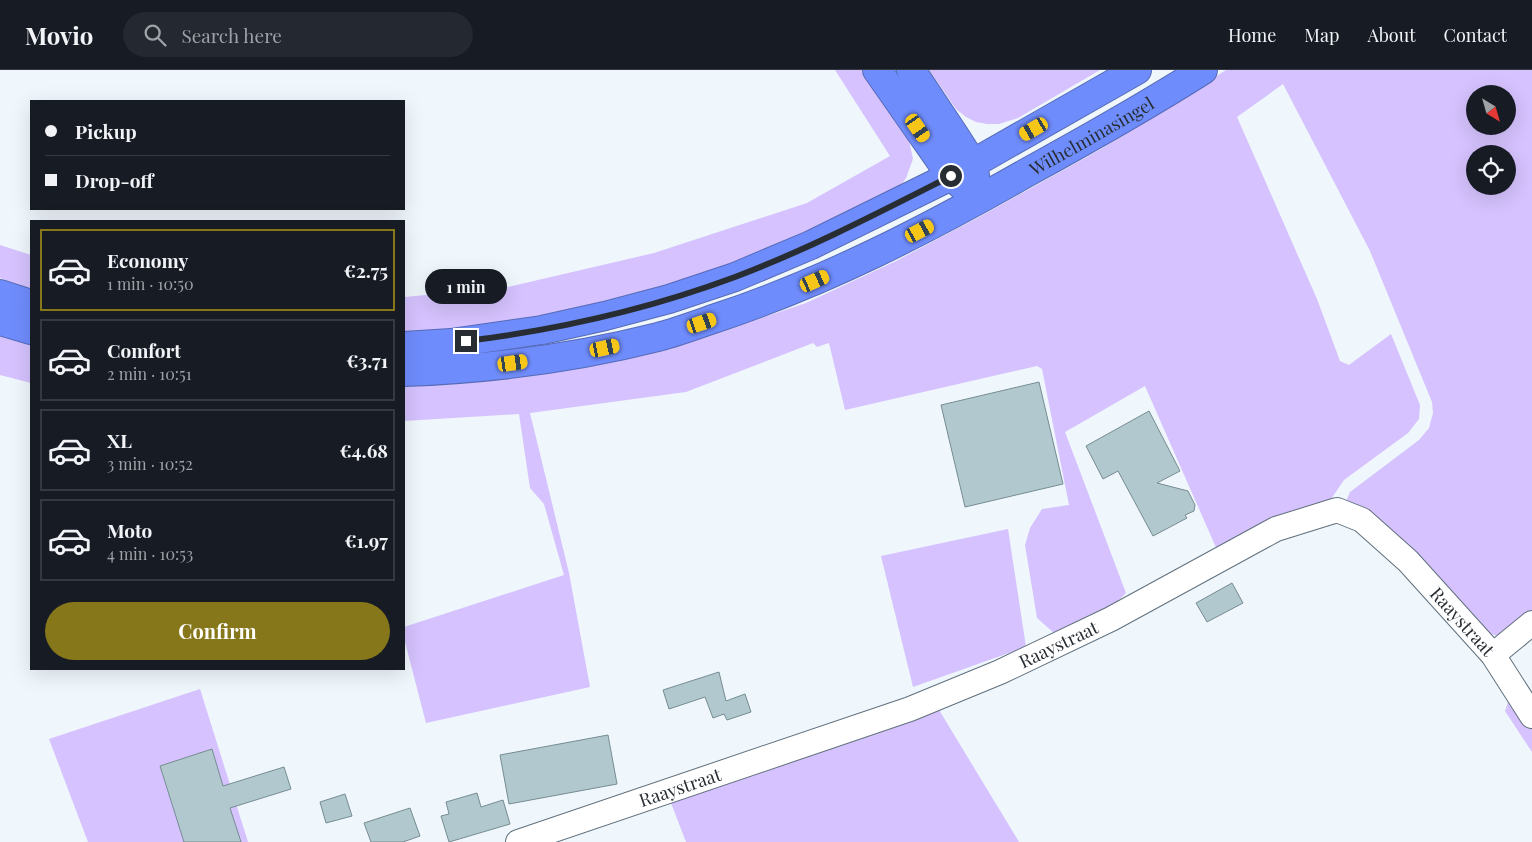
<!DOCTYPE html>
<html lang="en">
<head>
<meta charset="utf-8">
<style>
	:root { --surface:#171b24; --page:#242831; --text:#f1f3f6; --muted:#9ea1a6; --line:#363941; --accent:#86771b }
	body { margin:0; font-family:"Playfair Display",serif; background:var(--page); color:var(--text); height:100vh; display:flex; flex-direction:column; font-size:19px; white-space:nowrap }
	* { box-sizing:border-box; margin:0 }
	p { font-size:16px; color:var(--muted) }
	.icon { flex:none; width:28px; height:28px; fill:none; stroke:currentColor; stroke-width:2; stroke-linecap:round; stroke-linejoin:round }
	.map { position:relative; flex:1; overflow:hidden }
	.sheet { position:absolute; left:30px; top:150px; width:375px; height:450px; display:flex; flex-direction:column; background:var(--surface); border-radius:0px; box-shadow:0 5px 20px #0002 }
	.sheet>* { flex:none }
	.hud { position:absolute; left:30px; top:30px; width:375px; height:110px; border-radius:0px; box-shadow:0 5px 20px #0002; display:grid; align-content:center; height:110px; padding:0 15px; background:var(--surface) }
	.needle { width:32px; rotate:143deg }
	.buttons { position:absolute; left:1466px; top:15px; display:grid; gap:10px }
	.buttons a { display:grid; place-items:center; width:50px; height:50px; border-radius:50%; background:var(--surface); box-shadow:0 5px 20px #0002; font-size:25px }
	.end { position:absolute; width:22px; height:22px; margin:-11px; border:6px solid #272d33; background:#fff; box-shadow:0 0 0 2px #fff }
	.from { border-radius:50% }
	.bubble { position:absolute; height:35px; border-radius:18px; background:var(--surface); box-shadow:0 5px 20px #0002; font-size:16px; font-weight:700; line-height:35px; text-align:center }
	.car { position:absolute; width:15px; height:30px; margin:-15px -8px; border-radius:6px; box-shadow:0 0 4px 1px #0007; background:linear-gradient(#f5c518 24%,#345 0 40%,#f5c518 0 76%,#345 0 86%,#f5c518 0) }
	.hud b { display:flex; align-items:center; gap:18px; height:48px; font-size:19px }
	.hud b+b { border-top:1px solid var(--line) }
	.hud i { width:12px; height:12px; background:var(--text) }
	ul { padding:9px 0 0; list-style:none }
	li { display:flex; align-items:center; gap:15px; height:82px; margin:0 10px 8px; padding:0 5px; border:2px solid var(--line); border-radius:0px }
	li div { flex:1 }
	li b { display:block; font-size:19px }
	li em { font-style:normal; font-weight:700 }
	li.current { border-color:var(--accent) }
	li>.icon { width:45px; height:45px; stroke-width:1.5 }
	.action { display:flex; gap:10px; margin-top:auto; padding:10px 15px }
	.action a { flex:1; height:58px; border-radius:30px; background:var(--accent); color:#fff; font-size:20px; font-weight:700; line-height:58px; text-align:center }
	header { display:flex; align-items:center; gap:30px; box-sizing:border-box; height:70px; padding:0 25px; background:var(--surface); border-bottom:1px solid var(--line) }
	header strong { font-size:24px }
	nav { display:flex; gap:28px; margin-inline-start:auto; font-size:18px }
	.search { width:350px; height:45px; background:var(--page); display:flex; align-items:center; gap:12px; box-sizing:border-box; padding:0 18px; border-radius:28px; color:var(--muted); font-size:19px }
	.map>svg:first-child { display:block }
	.green { fill:#d5c2fe; fill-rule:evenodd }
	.building { fill:#b1c9ce; stroke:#758c91 }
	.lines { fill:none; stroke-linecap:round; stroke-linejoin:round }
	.minor-casing { stroke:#60707c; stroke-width:26 }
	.highway-casing { stroke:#566bb6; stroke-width:30 }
	.minor { stroke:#fff; stroke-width:24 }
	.highway { stroke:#6f8cfc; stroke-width:28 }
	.route { stroke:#272d33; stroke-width:6 }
	.labels { text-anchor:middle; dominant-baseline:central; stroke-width:4.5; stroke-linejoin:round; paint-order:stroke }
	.street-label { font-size:18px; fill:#272d33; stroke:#fff }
</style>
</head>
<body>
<header>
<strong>Movio</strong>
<div class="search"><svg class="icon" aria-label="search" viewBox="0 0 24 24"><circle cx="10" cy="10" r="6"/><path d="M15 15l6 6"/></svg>Search here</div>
<nav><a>Home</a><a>Map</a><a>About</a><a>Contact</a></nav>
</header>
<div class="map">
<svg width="1532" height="772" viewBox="0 0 1532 772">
	<rect width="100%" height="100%" fill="#eff6fc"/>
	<g class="green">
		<path d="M835,0H865L908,66L913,89L906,108L900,117L788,174L666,220L539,248L424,265H404V227L504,218L654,183L807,133L890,86Z"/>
		<path d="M929,0H1100L1018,48L999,54H987L976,52L966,47L956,39Z"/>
		<path d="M1226,0H1532V546L1514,561L1497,566L1478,559L1344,436L1350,422L1419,370L1429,358L1433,343L1432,332L1370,181L1283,14L1237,47L1317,229L1340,291L1349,295L1391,264L1420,335L1419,349L1408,363L1344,410L1329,432L1218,482L1145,316L1065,362L1126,523C1105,545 1082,551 1054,563L1037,548L1025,475L1030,458L1042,439L1069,435L1042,299L1037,296L845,340L829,273L817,277L813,273L686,322L530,343L569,503L590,617L426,653L404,568V557L564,505L544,434L530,418L519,344L404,351V314L622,288L713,264L806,233L896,191L979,147L1101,79ZM1475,24H1508V56H1475ZM1475,84H1508V116H1475Z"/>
		<path d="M0,175L31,185V219L0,208Z"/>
		<path d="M0,263L31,272V313L0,305Z"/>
		<path d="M1008,459L1026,577L913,617L881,486Z"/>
		<path d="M200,619L248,772H88L49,669Z"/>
		<path d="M1510,626L1532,658V682L1505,641Z"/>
		<path d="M936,635L1019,772H686L671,733L725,711Z"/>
	</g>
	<g class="building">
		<path d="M1039,312L1063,414L965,437L941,335Z"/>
		<path d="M1149,341L1180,401L1157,413L1188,421L1195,435L1194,441L1185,445L1187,448L1153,466L1118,401L1103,409L1086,376Z"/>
		<path d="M1232,513L1243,533L1207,552L1196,533Z"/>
		<path d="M719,602L726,631L745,624L751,642L727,650L724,644L713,648L705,627L669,639L663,620Z"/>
		<path d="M608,665L617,714L509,734L500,685Z"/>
		<path d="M212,679L223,716L284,697L291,719L230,738L241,772H184L160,696Z"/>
		<path d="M477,723L481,737L503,730L510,754L449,772L441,746L449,744L446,732Z"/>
		<path d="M345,724L352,746L326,753L320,732Z"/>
		<path d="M410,738L420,766L403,772H371L364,753Z"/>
	</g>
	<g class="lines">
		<defs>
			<g id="minor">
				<path d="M1493,585L1532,553"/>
				<path id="s1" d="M518,772L910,639L1000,602L1111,549L1276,459L1337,440L1362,450L1408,491L1493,585L1532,646"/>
			</g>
			<g id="highway">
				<path d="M877,0L951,106L966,119"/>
				<path d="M911,0L955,66L973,94L976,112"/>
				<path d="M0,224L31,234"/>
				<path d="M0,251L31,260"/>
				<path d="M404,276L451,273L542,260L605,246L669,229L735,207L811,175L951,106L1137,0"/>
				<path id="s2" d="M404,302C489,299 575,288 658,267C677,262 696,255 716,248C825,212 926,160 1026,103C1086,70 1145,37 1203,0"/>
			</g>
		</defs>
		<use href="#minor" class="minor-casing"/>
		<use href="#highway" class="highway-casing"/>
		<use href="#minor" class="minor"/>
		<use href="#highway" class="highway"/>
	</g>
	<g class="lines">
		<path class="route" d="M466,271C557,260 649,239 735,207C809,179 880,142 951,106"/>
	</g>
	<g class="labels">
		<g class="street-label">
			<text stroke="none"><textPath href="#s2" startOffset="736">Wilhelminasingel</textPath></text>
			<text stroke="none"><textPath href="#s1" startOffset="1056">Raaystraat</textPath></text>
			<text stroke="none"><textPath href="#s1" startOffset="576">Raaystraat</textPath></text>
			<text stroke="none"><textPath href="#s1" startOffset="171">Raaystraat</textPath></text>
		</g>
	</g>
</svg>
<div class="buttons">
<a><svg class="needle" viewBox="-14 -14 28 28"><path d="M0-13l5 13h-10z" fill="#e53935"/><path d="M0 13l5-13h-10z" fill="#9ea1a6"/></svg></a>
<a><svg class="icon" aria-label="locate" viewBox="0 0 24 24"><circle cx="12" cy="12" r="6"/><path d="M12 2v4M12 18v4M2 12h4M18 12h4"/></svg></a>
</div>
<i class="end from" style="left:951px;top:106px"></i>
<i class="end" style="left:466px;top:271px"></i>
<div class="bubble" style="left:425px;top:199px;width:82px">1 min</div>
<i class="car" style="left:918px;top:58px;rotate:145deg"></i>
<i class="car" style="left:1034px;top:59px;rotate:240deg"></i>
<i class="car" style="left:920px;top:161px;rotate:62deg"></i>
<i class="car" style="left:815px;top:211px;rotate:66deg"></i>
<i class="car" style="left:702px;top:253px;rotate:71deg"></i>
<i class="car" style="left:605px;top:278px;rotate:78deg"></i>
<i class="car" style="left:513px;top:293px;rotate:82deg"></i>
<div class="hud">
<b><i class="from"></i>Pickup</b>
<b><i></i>Drop-off</b>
</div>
<section class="sheet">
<ul>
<li class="current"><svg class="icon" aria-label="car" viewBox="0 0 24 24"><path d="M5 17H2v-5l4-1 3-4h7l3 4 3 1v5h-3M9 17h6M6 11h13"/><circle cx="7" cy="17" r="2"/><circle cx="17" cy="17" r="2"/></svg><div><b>Economy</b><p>1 min · 10:50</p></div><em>€2.75</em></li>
<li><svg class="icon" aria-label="car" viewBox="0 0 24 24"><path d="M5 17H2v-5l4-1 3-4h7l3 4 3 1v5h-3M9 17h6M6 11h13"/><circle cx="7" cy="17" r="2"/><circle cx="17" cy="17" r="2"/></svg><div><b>Comfort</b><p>2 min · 10:51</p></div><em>€3.71</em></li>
<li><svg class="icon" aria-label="car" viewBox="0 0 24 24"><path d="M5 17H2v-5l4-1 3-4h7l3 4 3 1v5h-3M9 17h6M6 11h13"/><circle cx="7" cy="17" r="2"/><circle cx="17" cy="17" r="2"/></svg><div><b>XL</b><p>3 min · 10:52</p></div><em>€4.68</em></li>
<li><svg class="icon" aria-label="car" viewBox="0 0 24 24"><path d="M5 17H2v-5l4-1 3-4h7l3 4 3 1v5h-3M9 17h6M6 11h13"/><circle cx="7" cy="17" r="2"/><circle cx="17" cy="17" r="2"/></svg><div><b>Moto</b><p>4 min · 10:53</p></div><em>€1.97</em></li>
</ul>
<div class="action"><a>Confirm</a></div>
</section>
</div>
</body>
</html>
